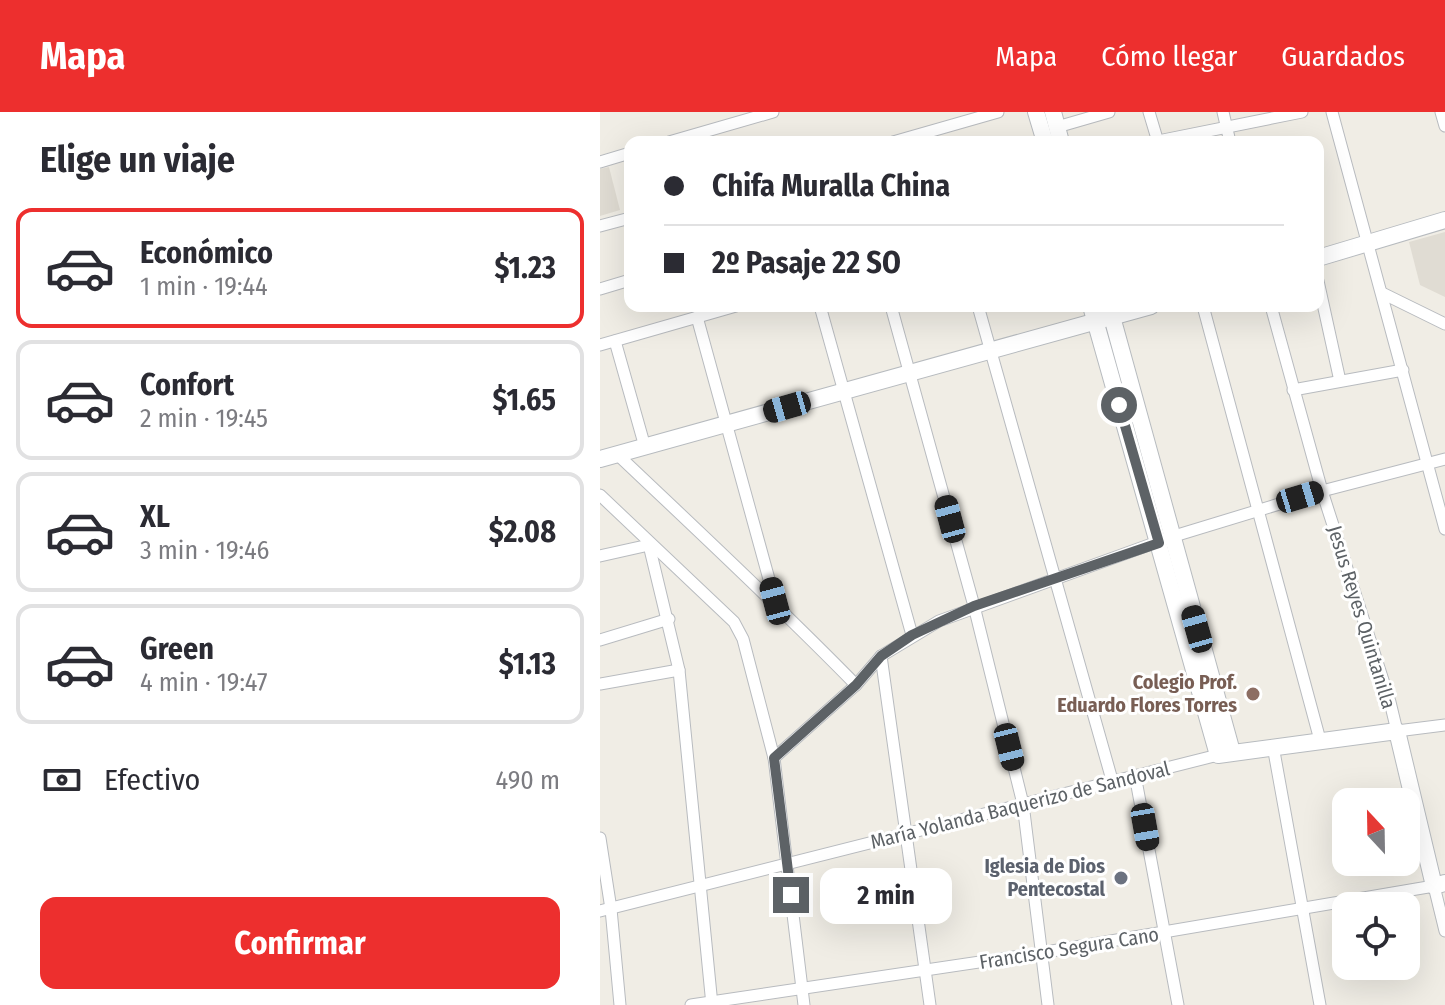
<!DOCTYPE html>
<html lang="es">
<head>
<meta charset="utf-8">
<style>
	:root { --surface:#fff; --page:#f2f2f3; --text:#2b2b33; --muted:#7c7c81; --line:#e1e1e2; --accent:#ed2f2e }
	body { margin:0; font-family:"Fira Sans Condensed",sans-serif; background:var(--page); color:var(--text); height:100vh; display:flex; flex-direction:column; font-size:30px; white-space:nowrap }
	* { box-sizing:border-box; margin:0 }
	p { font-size:26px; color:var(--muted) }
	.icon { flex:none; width:44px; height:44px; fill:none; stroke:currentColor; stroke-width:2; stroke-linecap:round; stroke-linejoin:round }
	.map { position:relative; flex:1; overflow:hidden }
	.side { display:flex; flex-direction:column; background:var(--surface); width:600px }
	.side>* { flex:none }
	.top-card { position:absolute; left:24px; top:24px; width:700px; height:176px; border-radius:16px; box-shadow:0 8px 32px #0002; display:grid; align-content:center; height:176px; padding:0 40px; background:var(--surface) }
	.needle { width:52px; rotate:338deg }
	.controls { position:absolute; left:732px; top:676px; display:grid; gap:16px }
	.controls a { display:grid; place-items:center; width:88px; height:88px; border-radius:16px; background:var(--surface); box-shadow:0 8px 32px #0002; font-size:40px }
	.end { position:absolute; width:36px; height:36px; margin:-18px; border:10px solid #5d6266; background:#fff; box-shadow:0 0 0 4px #fff }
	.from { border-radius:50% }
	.bubble { position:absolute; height:56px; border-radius:16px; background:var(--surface); box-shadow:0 8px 32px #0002; font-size:26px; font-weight:700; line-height:56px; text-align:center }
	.car { position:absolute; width:24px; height:48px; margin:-24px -12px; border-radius:10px; box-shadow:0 0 6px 2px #0007; background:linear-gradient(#222 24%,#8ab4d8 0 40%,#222 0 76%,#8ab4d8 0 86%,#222 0) }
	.top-card b { display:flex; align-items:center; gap:28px; height:76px; font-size:30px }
	.top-card b+b { border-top:2px solid var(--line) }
	.top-card i { width:20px; height:20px; background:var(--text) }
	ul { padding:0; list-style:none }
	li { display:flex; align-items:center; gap:24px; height:120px; margin:0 16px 12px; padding:0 24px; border:4px solid var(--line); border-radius:16px }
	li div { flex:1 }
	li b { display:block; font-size:30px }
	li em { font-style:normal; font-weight:700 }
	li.on { border-color:var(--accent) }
	li>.icon { width:72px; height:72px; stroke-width:1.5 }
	h2 { padding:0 40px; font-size:36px; line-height:96px }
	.pay { display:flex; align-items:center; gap:20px; height:88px; padding:0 40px; font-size:30px }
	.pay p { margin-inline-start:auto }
	.cta { display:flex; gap:16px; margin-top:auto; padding:16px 40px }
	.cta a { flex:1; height:92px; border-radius:16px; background:var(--accent); color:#fff; font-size:32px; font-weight:700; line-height:92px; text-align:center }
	header { display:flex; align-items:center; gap:48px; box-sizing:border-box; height:112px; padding:0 40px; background:var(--accent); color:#fff }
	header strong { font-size:38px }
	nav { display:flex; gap:44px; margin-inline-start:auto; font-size:28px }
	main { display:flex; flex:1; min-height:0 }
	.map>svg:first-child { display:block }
	.education { fill:#e0dcd3 }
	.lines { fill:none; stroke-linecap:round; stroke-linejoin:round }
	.street-casing { stroke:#b8bbbf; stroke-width:13 }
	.secondary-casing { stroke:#b7bbbf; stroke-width:18 }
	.street { stroke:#fff; stroke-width:11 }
	.secondary { stroke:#fff; stroke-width:16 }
	.route { stroke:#5d6266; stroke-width:10 }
	.education-dot { fill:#8d6e63; stroke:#fff; stroke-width:3 }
	.worship-dot { fill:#6b7280; stroke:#fff; stroke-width:3 }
	.labels { text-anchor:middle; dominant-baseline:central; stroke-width:6; stroke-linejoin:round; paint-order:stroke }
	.street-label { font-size:20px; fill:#5d6266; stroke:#fff }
	.education-label { font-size:20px; font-weight:bold; fill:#785e54; stroke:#fff; text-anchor:end }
	.worship-label { font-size:20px; font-weight:bold; fill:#5b616d; stroke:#fff; text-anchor:end }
</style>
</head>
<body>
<header>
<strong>Mapa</strong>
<nav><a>Mapa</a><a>Cómo llegar</a><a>Guardados</a></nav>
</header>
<main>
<section class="side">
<h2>Elige un viaje</h2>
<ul>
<li class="on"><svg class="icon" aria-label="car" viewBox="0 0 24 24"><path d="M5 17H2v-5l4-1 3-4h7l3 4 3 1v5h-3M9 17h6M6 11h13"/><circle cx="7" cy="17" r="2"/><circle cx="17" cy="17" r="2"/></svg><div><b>Económico</b><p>1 min · 19:44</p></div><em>$1.23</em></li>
<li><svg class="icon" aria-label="car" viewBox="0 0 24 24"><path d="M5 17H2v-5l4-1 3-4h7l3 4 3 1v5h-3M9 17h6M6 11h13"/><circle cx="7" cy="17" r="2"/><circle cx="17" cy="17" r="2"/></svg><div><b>Confort</b><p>2 min · 19:45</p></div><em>$1.65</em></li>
<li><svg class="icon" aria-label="car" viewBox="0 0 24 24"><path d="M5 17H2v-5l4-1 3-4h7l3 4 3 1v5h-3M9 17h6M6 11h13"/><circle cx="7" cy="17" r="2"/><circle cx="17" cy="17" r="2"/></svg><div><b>XL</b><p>3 min · 19:46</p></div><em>$2.08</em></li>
<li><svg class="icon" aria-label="car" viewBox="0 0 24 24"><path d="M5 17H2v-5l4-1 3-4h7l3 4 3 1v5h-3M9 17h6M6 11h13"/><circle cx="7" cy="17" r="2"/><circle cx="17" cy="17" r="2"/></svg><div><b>Green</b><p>4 min · 19:47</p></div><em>$1.13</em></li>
</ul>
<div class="pay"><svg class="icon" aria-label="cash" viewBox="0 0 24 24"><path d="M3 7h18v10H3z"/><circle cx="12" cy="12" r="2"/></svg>Efectivo<p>490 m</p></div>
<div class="cta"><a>Confirmar</a></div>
</section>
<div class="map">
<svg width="845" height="893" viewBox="0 0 845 893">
	<rect width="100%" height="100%" fill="#f0ede5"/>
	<g class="education">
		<path d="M9,55L20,98L0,104V57Z"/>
		<path d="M845,120V185L820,173L809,130Z"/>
	</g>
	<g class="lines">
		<defs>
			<g id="street">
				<path d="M549,0L558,30"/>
				<path d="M623,0L630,30"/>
				<path d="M732,0L845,417"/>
				<path d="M841,0L845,14"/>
				<path d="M457,15L509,0"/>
				<path d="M558,29L702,0"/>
				<path d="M69,30L173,0"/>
				<path d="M293,30L398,0"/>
				<path d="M0,50L30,41"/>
				<path d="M0,114L30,106"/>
				<path d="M718,169L740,269"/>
				<path d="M0,177L30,168"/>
				<path d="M782,181L845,212"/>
				<path d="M220,194L312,523"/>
				<path d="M291,194L374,494L423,692L448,893"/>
				<path d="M378,194L512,668"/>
				<path d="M603,194L720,628"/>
				<path d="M671,194L722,379L790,590L797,619L845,613"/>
				<path d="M97,205L175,489"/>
				<path d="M15,229L45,335"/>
				<path d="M0,233L136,194"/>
				<path d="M693,278L803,258"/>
				<path d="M18,343C98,419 179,494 256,573"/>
				<path d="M0,383L134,510L143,527L174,646L204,893"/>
				<path d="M0,444L49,433L79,558L112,893"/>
				<path d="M0,528L69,507"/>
				<path d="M281,544L330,893"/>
				<path d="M0,572L79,558"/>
				<path d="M673,634L720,893"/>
				<path d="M174,646L256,573L281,544L339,509L571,425L722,379L845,347"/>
				<path d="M535,663L578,893"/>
				<path d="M0,726L11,797L20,893"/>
				<path d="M0,799L618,643"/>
				<path d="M91,893L440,841L834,774L845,819"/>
			</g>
			<g id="secondary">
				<path d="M436,0L445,30"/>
				<path d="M453,0L461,30"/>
				<path d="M718,146L845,108"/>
				<path d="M491,194L618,643L797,619L834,774L845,771"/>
				<path d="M509,194L632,640"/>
				<path d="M0,347L551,194"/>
			</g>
		</defs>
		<use href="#street" class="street-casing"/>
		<use href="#secondary" class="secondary-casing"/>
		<use href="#street" class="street"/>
		<use href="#secondary" class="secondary"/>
	</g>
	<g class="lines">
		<path class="route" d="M191,783L174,646L256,573L281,544L312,523L374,494L559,431L519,293"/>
	</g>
	<circle class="education-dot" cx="653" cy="582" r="8"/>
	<circle class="worship-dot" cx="521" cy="766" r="8"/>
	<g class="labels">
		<g class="street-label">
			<text transform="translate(762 505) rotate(73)">Jesus Reyes Quintanilla</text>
			<text transform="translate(420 693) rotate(-14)">María Yolanda Baquerizo de Sandoval</text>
			<text transform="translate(469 836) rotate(-9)">Francisco Segura Cano</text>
		</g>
		<g class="education-label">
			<text x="637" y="570">Colegio Prof.<tspan x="637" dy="23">Eduardo Flores Torres</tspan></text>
		</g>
		<g class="worship-label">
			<text x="505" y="754">Iglesia de Dios<tspan x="505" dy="23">Pentecostal</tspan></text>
		</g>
	</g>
</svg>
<div class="controls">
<a><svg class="needle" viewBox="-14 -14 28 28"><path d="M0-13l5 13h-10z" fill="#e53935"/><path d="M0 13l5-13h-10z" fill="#7c7c81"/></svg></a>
<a><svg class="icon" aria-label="locate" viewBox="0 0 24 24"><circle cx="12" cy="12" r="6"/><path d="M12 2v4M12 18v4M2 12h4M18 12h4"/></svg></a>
</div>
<i class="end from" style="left:519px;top:293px"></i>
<i class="end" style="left:191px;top:783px"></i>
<div class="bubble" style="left:220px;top:756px;width:132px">2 min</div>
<i class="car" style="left:187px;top:295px;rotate:254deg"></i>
<i class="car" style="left:700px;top:385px;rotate:73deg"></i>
<i class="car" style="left:350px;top:407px;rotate:345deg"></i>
<i class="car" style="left:175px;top:489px;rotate:345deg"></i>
<i class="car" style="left:597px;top:517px;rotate:344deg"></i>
<i class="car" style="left:409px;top:635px;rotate:166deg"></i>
<i class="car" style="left:545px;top:715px;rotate:170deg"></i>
<div class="top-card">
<b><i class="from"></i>Chifa Muralla China</b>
<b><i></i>2º Pasaje 22 SO</b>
</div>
</div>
</main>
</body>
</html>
